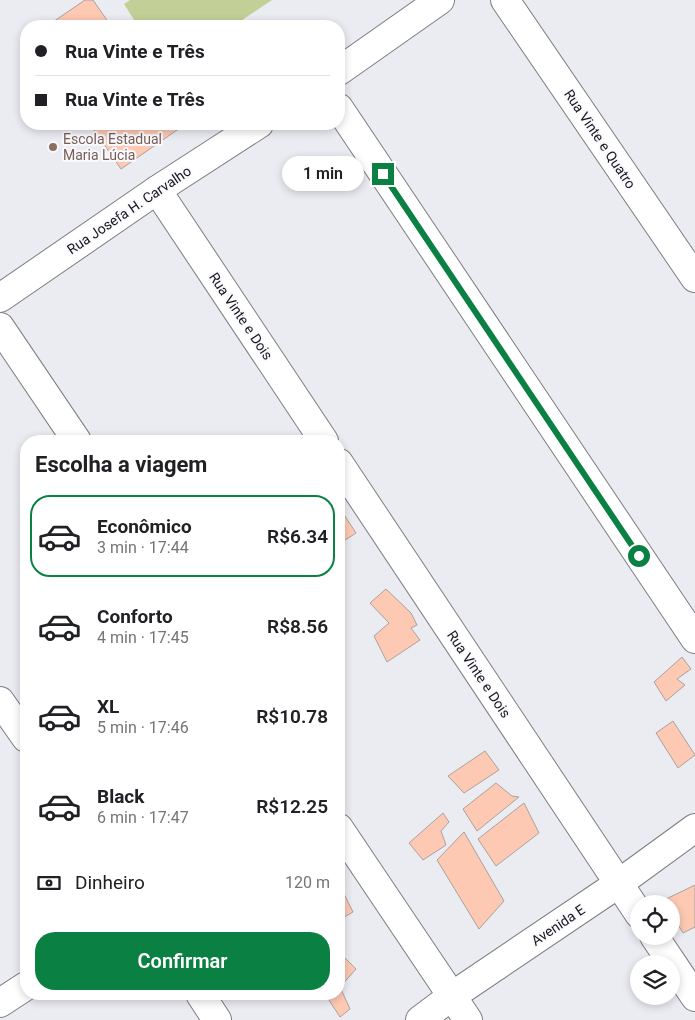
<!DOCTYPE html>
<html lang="pt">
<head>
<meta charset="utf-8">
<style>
	:root { --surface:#fff; --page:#f2f2f2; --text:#202124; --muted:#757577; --line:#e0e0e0; --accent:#0b8043 }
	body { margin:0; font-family:Roboto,sans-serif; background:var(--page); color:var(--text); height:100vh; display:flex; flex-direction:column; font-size:19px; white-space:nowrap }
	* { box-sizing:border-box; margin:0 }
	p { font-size:16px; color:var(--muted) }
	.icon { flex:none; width:28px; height:28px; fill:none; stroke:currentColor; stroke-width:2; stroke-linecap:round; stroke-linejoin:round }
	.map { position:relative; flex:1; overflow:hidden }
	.drawer { position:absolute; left:20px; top:435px; width:325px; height:565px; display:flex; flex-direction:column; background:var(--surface); border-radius:20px; box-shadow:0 2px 8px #0003 }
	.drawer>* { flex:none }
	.top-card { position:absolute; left:20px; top:20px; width:325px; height:110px; border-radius:20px; box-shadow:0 2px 8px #0003; display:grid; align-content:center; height:110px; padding:0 15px; background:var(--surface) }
	.buttons { position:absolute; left:630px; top:895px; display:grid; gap:10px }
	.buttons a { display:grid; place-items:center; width:50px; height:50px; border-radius:50%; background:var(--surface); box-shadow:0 2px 8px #0003; font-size:25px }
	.end { position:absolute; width:22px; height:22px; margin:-11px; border:6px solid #0b8043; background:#fff; box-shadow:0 0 0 2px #fff }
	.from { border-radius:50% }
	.bubble { position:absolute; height:35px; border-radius:18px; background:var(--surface); box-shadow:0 2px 8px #0003; font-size:16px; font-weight:600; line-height:35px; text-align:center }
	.top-card b { display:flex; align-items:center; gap:18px; height:48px; font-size:19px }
	.top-card b+b { border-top:1px solid var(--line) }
	.top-card i { width:12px; height:12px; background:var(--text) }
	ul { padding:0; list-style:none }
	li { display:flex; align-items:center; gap:15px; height:82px; margin:0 10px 8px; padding:0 5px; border:2px solid transparent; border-radius:20px }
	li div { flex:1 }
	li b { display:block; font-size:19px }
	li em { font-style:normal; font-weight:600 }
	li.active { border-color:var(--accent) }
	li>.icon { width:45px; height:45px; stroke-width:1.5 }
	h2 { padding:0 15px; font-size:22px; line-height:60px }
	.pay { display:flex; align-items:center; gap:12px; height:55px; padding:0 15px; font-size:19px }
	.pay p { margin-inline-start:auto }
	.button { display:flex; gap:10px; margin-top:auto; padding:10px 15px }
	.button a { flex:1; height:58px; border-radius:20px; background:var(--accent); color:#fff; font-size:20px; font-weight:600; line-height:58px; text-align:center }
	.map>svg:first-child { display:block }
	.green { fill:#c2d097 }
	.building { fill:#fdc9b2; stroke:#a9a29f }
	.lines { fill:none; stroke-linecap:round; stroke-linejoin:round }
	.minor-casing { stroke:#7d7d83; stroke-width:30 }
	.tertiary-casing { stroke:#7d7d83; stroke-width:30 }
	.minor { stroke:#fff; stroke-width:28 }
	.tertiary { stroke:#fff; stroke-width:28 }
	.route { stroke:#0b8043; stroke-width:6 }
	.education-dot { fill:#8d6e63; stroke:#f9f9fe; stroke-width:2 }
	.labels { text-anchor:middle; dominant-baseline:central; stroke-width:4; stroke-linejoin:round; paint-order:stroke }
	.education-label { font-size:14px; fill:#785e54; stroke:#f9f9fe; text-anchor:start }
	.street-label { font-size:14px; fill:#161619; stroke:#f9f9fe }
</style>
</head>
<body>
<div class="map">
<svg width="695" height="1020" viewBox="0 0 695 1020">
	<rect width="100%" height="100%" fill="#ebebf2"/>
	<path class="green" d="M130,0H272L233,26H138L124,4Z"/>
	<g class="building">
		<path d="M85,0H93L111,26H47Z"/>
		<path d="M90,124H177L180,128L121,169Z"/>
		<path d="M339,507L356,533L339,544Z"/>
		<path d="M386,589L411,613L417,625L411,628L420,640L387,662L374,636L389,623L370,603Z"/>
		<path d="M682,657L691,669L677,679L685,685L666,701L654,682Z"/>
		<path d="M673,721L695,755L678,768L656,733Z"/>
		<path d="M485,751L499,770L464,793L448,776Z"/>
		<path d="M496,783L512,796L519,797L477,831L463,809Z"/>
		<path d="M524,803L539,833L496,866L478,839Z"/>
		<path d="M443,813L449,822L441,831L446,845L423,860L409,843Z"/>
		<path d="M464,832L504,901L479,929L437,860Z"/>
		<path d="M339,884L353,912L339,920Z"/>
		<path d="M695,885V927L683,933L671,913V904H666L664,900Z"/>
		<path d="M339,952L356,969L340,987L350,1009L340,1017L325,994H339Z"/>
	</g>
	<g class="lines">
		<defs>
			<g id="minor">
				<path d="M505,0L695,278"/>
				<path d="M339,71L440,0"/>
				<path d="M339,108L695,639"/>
				<path d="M157,190L324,441"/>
				<path d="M0,298L157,190L259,124"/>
				<path d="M0,327L77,441"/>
				<path d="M339,463L639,914"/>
				<path d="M339,828L468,1020"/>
				<path d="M654,936L695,997"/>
				<path d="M0,1003L26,986"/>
				<path d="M420,1020L452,996L618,884L695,828"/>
			</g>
			<g id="tertiary">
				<path d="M0,701L26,738"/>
				<path d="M200,994L217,1020"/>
			</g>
		</defs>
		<use href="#minor" class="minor-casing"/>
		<use href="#tertiary" class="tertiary-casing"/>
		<use href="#minor" class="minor"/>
		<use href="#tertiary" class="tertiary"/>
	</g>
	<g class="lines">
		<path class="route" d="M383,174L639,556"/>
	</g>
	<circle class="education-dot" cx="53" cy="147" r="5"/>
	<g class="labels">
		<g class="education-label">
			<text x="63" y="139">Escola Estadual<tspan x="63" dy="16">Maria Lúcia</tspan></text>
		</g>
		<g class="street-label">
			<text transform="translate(600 139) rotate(56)">Rua Vinte e Quatro</text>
			<text transform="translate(129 210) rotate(-34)">Rua Josefa H. Carvalho</text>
			<text transform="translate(241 316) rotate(56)">Rua Vinte e Dois</text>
			<text transform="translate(479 674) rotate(56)">Rua Vinte e Dois</text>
			<text transform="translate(558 925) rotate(-34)">Avenida E</text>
		</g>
	</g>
</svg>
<div class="buttons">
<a><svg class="icon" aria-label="locate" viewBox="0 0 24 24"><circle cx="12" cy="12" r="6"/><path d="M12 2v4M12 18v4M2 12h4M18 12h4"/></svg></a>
<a><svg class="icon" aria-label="layers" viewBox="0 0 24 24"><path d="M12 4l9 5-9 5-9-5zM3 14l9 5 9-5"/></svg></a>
</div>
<i class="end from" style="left:639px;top:556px"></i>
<i class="end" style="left:383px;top:174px"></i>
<div class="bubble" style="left:282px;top:156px;width:82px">1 min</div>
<div class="top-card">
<b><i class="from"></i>Rua Vinte e Três</b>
<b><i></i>Rua Vinte e Três</b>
</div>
<section class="drawer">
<h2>Escolha a viagem</h2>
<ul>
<li class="active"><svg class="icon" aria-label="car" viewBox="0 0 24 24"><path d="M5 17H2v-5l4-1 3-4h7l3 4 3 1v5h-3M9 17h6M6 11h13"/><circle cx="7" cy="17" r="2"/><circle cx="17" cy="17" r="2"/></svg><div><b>Econômico</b><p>3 min · 17:44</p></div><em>R$6.34</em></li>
<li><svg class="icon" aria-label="car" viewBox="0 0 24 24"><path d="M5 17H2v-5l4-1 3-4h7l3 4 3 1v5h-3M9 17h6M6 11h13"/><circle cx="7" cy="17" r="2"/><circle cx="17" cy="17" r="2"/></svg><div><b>Conforto</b><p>4 min · 17:45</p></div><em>R$8.56</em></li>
<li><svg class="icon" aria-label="car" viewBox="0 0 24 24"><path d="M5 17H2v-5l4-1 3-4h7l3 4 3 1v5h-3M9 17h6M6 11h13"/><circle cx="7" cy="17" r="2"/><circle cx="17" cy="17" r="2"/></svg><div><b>XL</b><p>5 min · 17:46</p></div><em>R$10.78</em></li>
<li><svg class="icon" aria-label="car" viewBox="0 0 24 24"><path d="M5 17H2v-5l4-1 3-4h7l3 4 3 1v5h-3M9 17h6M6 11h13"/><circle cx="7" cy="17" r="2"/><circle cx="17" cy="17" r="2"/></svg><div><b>Black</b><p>6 min · 17:47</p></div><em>R$12.25</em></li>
</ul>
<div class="pay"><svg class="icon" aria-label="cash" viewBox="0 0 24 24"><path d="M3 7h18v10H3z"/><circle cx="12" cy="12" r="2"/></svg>Dinheiro<p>120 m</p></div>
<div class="button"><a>Confirmar</a></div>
</section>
</div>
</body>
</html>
